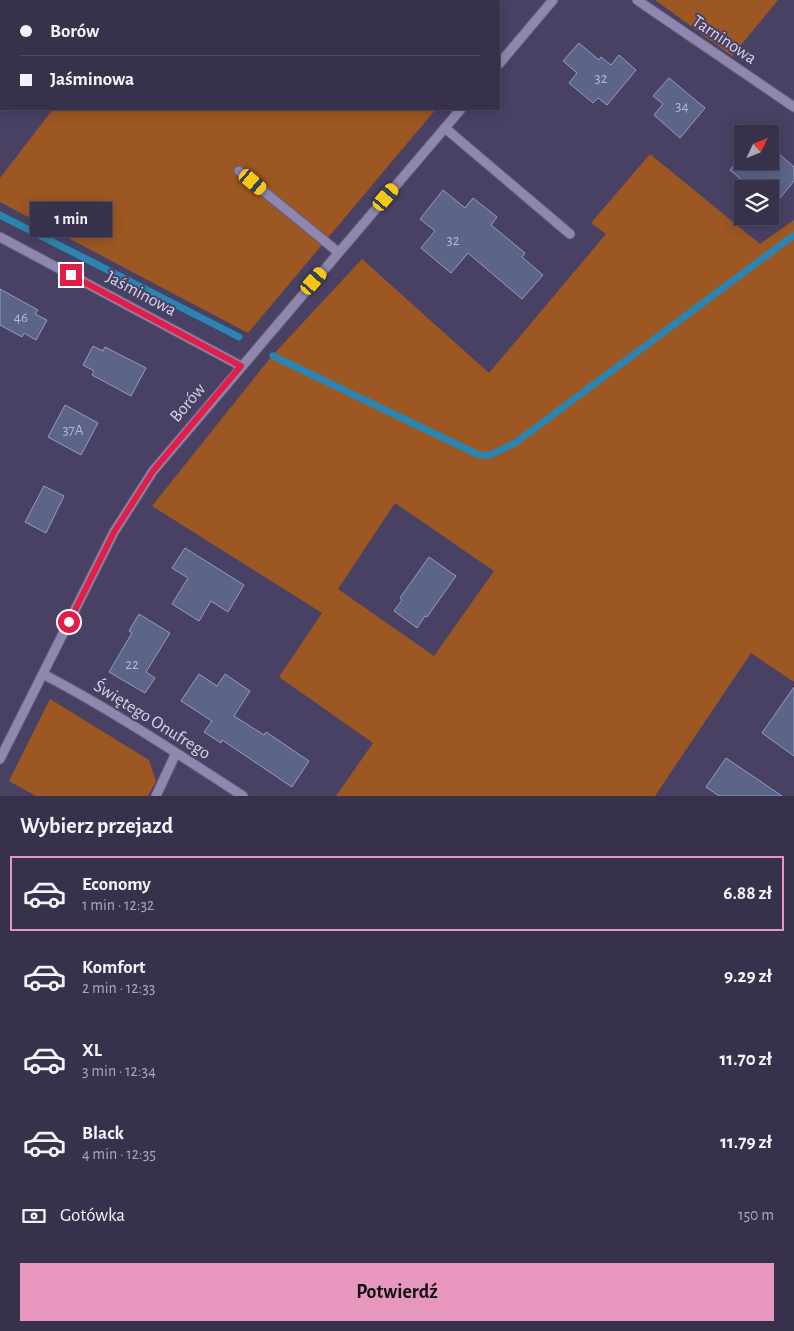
<!DOCTYPE html>
<html lang="pl">
<head>
<meta charset="utf-8">
<style>
	:root { --surface:#37314b; --page:#3e3952; --text:#f1f3f6; --muted:#aaa9b5; --line:#514c63; --accent:#e797bd }
	body { margin:0; font-family:"Alegreya Sans",sans-serif; background:var(--page); color:var(--text); height:100vh; display:flex; flex-direction:column; font-size:19px; white-space:nowrap }
	* { box-sizing:border-box; margin:0 }
	p { font-size:16px; color:var(--muted) }
	.icon { flex:none; width:28px; height:28px; fill:none; stroke:currentColor; stroke-width:2; stroke-linecap:round; stroke-linejoin:round }
	.map { position:relative; height:796px; overflow:hidden }
	.panel { display:flex; flex-direction:column; background:var(--surface); flex:1 }
	.panel>* { flex:none }
	.guide { position:absolute; left:0px; top:0px; width:500px; height:110px; box-shadow:0 2px 12px #0003,0 0 0 1px var(--line); display:grid; align-content:center; height:110px; padding:0 20px; background:var(--surface) }
	.needle { width:32px; rotate:47deg }
	.controls { position:absolute; left:734px; top:125px; display:grid; gap:10px }
	.controls a { display:grid; place-items:center; width:45px; height:45px; border-radius:0px; background:var(--surface); box-shadow:0 2px 12px #0003,0 0 0 1px var(--line); font-size:25px }
	.end { position:absolute; width:22px; height:22px; margin:-11px; border:6px solid #e11d48; background:#fff; box-shadow:0 0 0 2px #fff }
	.from { border-radius:50% }
	.bubble { position:absolute; height:35px; border-radius:0px; background:var(--surface); box-shadow:0 2px 12px #0003,0 0 0 1px var(--line); font-size:16px; font-weight:700; line-height:35px; text-align:center }
	.car { position:absolute; width:15px; height:30px; margin:-15px -8px; border-radius:6px; box-shadow:0 0 4px 1px #0007; background:linear-gradient(#f5c518 24%,#345 0 40%,#f5c518 0 76%,#345 0 86%,#f5c518 0) }
	.guide b { display:flex; align-items:center; gap:18px; height:48px; font-size:19px }
	.guide b+b { border-top:1px solid var(--line) }
	.guide i { width:12px; height:12px; background:var(--text) }
	ul { padding:0; list-style:none }
	li { display:flex; align-items:center; gap:15px; height:75px; margin:0 10px 8px; padding:0 10px; border:2px solid transparent; border-radius:0px }
	li div { flex:1 }
	li b { display:block; font-size:19px }
	li em { font-style:normal; font-weight:700 }
	li.selected { border-color:var(--accent) }
	li>.icon { width:45px; height:45px; stroke-width:1.5 }
	h2 { padding:0 20px; font-size:22px; line-height:60px }
	.pay { display:flex; align-items:center; gap:12px; height:55px; padding:0 20px; font-size:19px }
	.pay p { margin-inline-start:auto }
	.cta { display:flex; gap:10px; margin-top:auto; padding:10px 20px }
	.cta a { flex:1; height:58px; border-radius:0px; background:var(--accent); color:#111; font-size:20px; font-weight:700; line-height:58px; text-align:center }
	.map>svg:first-child { display:block }
	.green { fill:#9c5722; fill-rule:evenodd }
	.lines { fill:none; stroke-linecap:round; stroke-linejoin:round }
	.stream { stroke:#2c85b1; stroke-width:7 }
	.building { fill:#5c6488; stroke:#949dc5 }
	.minor-casing { stroke:#645e7b; stroke-width:11 }
	.minor { stroke:#9087af; stroke-width:9 }
	.route { stroke:#e11d48; stroke-width:6 }
	.labels { text-anchor:middle; dominant-baseline:central; stroke-width:4; stroke-linejoin:round; paint-order:stroke }
	.number-label { font-size:15px; fill:#b8b6cf }
	.street-label { font-size:18px; fill:#d6d2e7; stroke:#494164 }
</style>
</head>
<body>
<div class="map">
<svg width="794" height="796" viewBox="0 0 794 796">
	<rect width="100%" height="100%" fill="#494164"/>
	<g class="green">
		<path d="M136,0H393L394,1H135Z"/>
		<path d="M655,0H778L732,56Z"/>
		<path d="M53,109H436L248,333L0,202V178Z"/>
		<path d="M650,154L760,244L794,220V682L751,653L655,796H336L373,743L279,677L322,613L152,506L271,357L362,259L489,373L606,234L591,223ZM395,503L494,571L434,656L338,589Z"/>
		<path d="M50,699L149,760L156,781L148,796H36L9,781Z"/>
	</g>
	<g class="lines">
		<g class="stream">
			<path d="M0,215L239,337"/>
			<path d="M273,356L479,455H490L515,443L794,235"/>
		</g>
	</g>
	<g class="building">
		<path d="M579,43L599,60L601,57L611,65L619,55L636,70L607,105L598,98L593,103L569,83L577,73L563,61Z"/>
		<path d="M669,78L705,108L680,138L654,115L663,104L653,96Z"/>
		<path d="M770,146L794,167V181L770,210V189H752L730,170L742,155V161H770Z"/>
		<path d="M443,190L465,208L473,198L497,217L491,225L525,253L522,257L543,275L522,299L468,253L451,273L421,248L435,231L420,219Z"/>
		<path d="M0,289L38,310L35,314L47,320L36,340L24,333L22,337L0,325Z"/>
		<path d="M93,346L103,351L105,347L146,368L131,396L92,375L94,371L83,365Z"/>
		<path d="M65,405L98,423L81,455L48,437Z"/>
		<path d="M44,486L64,496L46,533L25,522Z"/>
		<path d="M185,548L244,585L228,612L211,601L199,621L172,604L188,578L172,568Z"/>
		<path d="M429,557L456,576L427,617L425,616L417,628L394,611L402,600L400,598Z"/>
		<path d="M139,614L170,633L146,672L155,678L145,693L109,672L132,633L129,631Z"/>
		<path d="M199,674L217,686L225,674L250,691L234,716L264,735L266,732L309,761L292,787L222,740L221,743L204,732L212,721L181,701Z"/>
		<path d="M794,687V756L762,733Z"/>
		<path d="M726,758L782,796H719L706,787Z"/>
	</g>
	<g class="lines">
		<defs>
			<g id="minor">
				<path d="M637,0L794,107"/>
				<path d="M499,64L553,0"/>
				<path d="M445,128L570,234"/>
				<path d="M239,171L338,252"/>
				<path d="M0,237L241,366"/>
				<path d="M43,674C112,710 178,754 243,796"/>
				<path d="M0,759L114,532L153,471L461,109"/>
				<path d="M156,796L176,753"/>
			</g>
		</defs>
		<use href="#minor" class="minor-casing"/>
		<use href="#minor" class="minor"/>
	</g>
	<g class="lines">
		<path class="route" d="M69,622L114,532L153,471L241,366L71,275"/>
	</g>
	<g class="labels">
		<g class="number-label">
			<text x="601" y="78">32</text>
			<text x="682" y="106">34</text>
			<text x="453" y="240">32</text>
			<text x="21" y="317">46</text>
			<text x="73" y="430">37A</text>
			<text x="132" y="664">22</text>
		</g>
		<g class="street-label">
			<text transform="translate(724 40) rotate(34)">Tarninowa</text>
			<text transform="translate(141 294) rotate(28)">Jaśminowa</text>
			<text transform="translate(188 403) rotate(-50)">Borów</text>
			<text transform="translate(152 720) rotate(32)">Świętego Onufrego</text>
		</g>
	</g>
</svg>
<div class="controls">
<a><svg class="needle" viewBox="-14 -14 28 28"><path d="M0-13l5 13h-10z" fill="#e53935"/><path d="M0 13l5-13h-10z" fill="#aaa9b5"/></svg></a>
<a><svg class="icon" aria-label="layers" viewBox="0 0 24 24"><path d="M12 4l9 5-9 5-9-5zM3 14l9 5 9-5"/></svg></a>
</div>
<i class="end from" style="left:69px;top:622px"></i>
<i class="end" style="left:71px;top:275px"></i>
<div class="bubble" style="left:30px;top:202px;width:82px">1 min</div>
<i class="car" style="left:253px;top:182px;rotate:130deg"></i>
<i class="car" style="left:386px;top:197px;rotate:40deg"></i>
<i class="car" style="left:314px;top:281px;rotate:41deg"></i>
<div class="guide">
<b><i class="from"></i>Borów</b>
<b><i></i>Jaśminowa</b>
</div>
</div>
<section class="panel">
<h2>Wybierz przejazd</h2>
<ul>
<li class="selected"><svg class="icon" aria-label="car" viewBox="0 0 24 24"><path d="M5 17H2v-5l4-1 3-4h7l3 4 3 1v5h-3M9 17h6M6 11h13"/><circle cx="7" cy="17" r="2"/><circle cx="17" cy="17" r="2"/></svg><div><b>Economy</b><p>1 min · 12:32</p></div><em>6.88 zł</em></li>
<li><svg class="icon" aria-label="car" viewBox="0 0 24 24"><path d="M5 17H2v-5l4-1 3-4h7l3 4 3 1v5h-3M9 17h6M6 11h13"/><circle cx="7" cy="17" r="2"/><circle cx="17" cy="17" r="2"/></svg><div><b>Komfort</b><p>2 min · 12:33</p></div><em>9.29 zł</em></li>
<li><svg class="icon" aria-label="car" viewBox="0 0 24 24"><path d="M5 17H2v-5l4-1 3-4h7l3 4 3 1v5h-3M9 17h6M6 11h13"/><circle cx="7" cy="17" r="2"/><circle cx="17" cy="17" r="2"/></svg><div><b>XL</b><p>3 min · 12:34</p></div><em>11.70 zł</em></li>
<li><svg class="icon" aria-label="car" viewBox="0 0 24 24"><path d="M5 17H2v-5l4-1 3-4h7l3 4 3 1v5h-3M9 17h6M6 11h13"/><circle cx="7" cy="17" r="2"/><circle cx="17" cy="17" r="2"/></svg><div><b>Black</b><p>4 min · 12:35</p></div><em>11.79 zł</em></li>
</ul>
<div class="pay"><svg class="icon" aria-label="cash" viewBox="0 0 24 24"><path d="M3 7h18v10H3z"/><circle cx="12" cy="12" r="2"/></svg>Gotówka<p>150 m</p></div>
<div class="cta"><a>Potwierdź</a></div>
</section>
</body>
</html>
